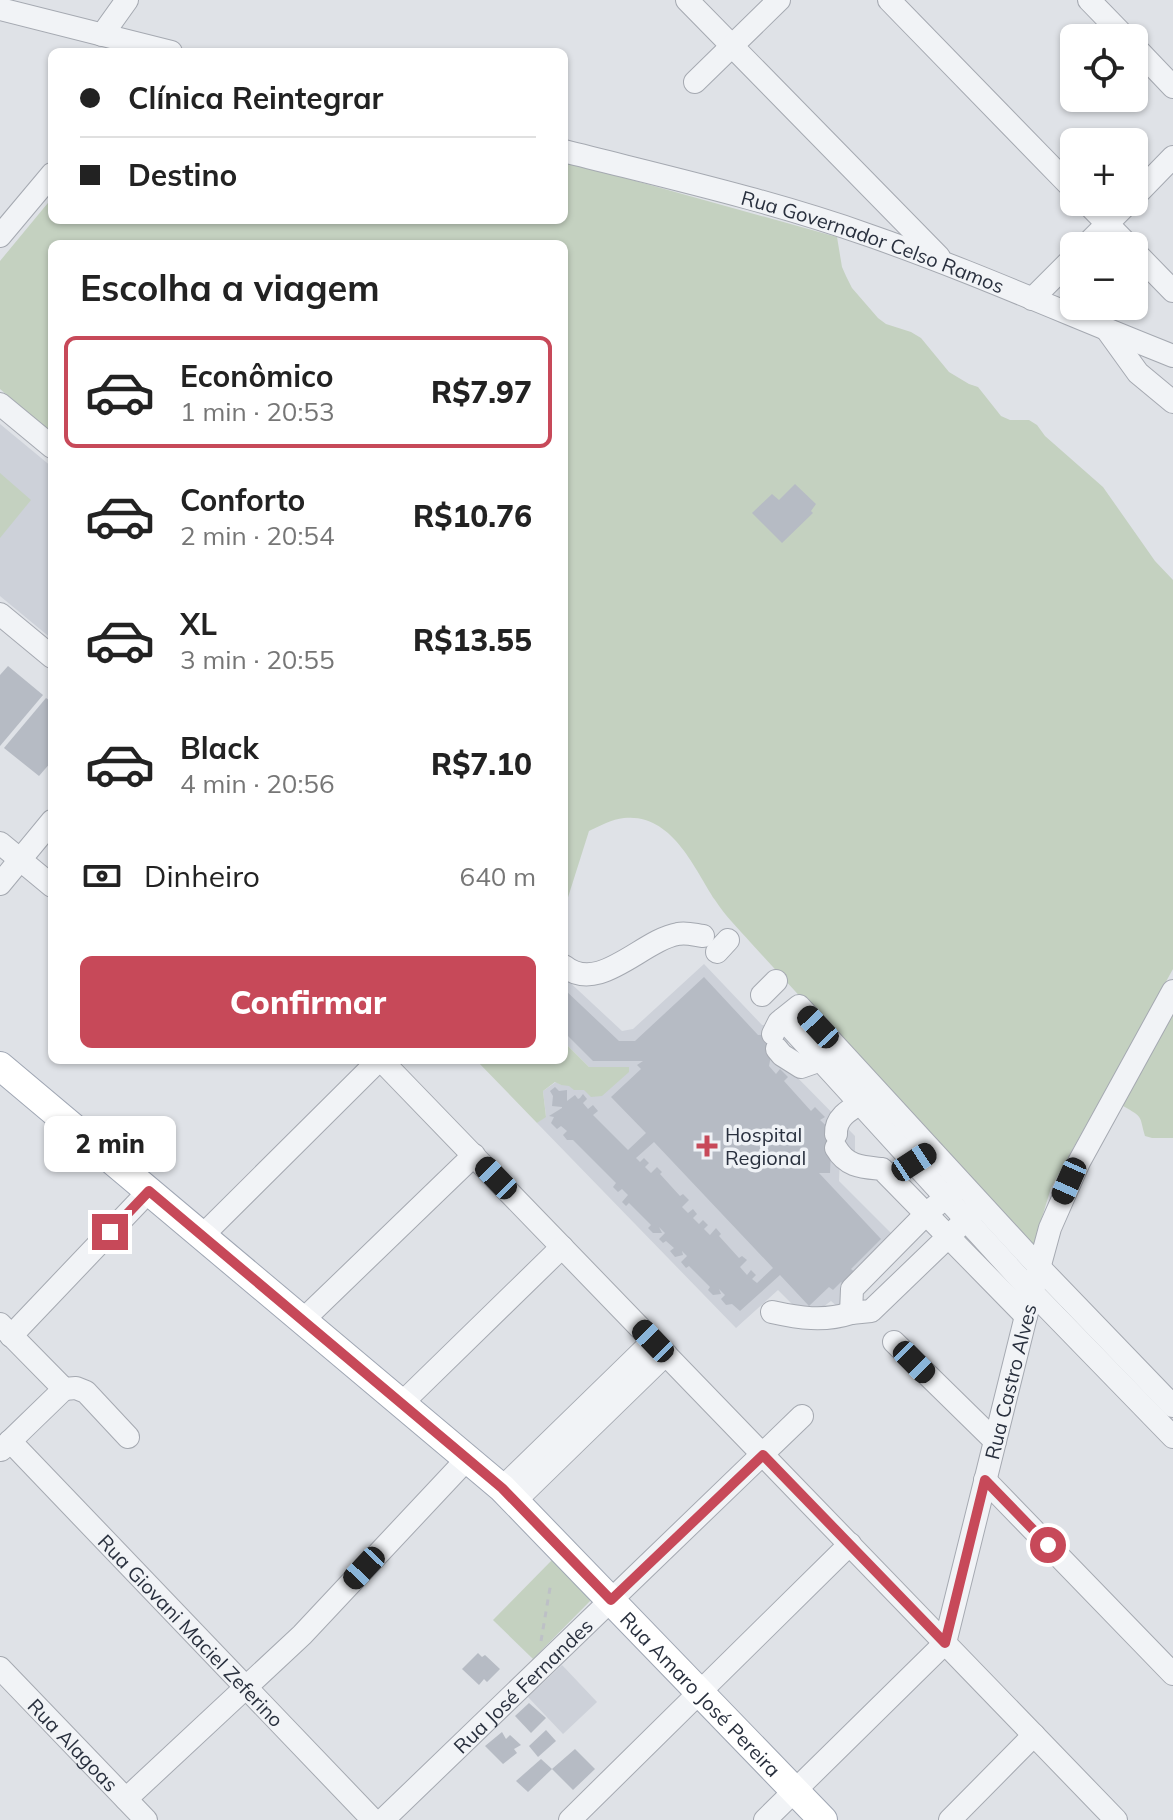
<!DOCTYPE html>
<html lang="pt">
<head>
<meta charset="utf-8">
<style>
	:root { --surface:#fff; --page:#f6f6f6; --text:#222; --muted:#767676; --line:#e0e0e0; --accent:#c74959 }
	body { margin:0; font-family:Mulish,sans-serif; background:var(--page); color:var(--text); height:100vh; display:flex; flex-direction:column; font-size:30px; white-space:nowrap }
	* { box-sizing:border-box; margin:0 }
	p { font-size:26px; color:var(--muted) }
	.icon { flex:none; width:44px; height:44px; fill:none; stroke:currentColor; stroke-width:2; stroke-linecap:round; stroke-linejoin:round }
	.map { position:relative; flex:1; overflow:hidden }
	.drawer { position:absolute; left:48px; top:240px; width:520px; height:824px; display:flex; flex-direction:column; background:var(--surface); border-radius:12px; box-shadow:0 2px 6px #0004 }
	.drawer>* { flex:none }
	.guide { position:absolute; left:48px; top:48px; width:520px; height:176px; border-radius:12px; box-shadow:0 2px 6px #0004; display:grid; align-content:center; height:176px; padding:0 32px; background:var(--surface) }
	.tools { position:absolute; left:1060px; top:24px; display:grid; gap:16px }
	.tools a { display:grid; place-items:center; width:88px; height:88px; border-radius:12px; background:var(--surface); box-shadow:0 2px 6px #0004; font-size:40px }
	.end { position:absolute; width:36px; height:36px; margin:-18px; border:10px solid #c74959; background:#fff; box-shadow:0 0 0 4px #fff }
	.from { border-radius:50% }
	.bubble { position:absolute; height:56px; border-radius:12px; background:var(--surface); box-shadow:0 2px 6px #0004; font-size:26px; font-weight:800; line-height:56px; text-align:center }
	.car { position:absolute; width:24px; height:48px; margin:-24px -12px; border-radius:10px; box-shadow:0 0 6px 2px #0007; background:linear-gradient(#222 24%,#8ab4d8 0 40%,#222 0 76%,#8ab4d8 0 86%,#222 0) }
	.guide b { display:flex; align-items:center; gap:28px; height:76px; font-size:30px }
	.guide b+b { border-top:2px solid var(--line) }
	.guide i { width:20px; height:20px; background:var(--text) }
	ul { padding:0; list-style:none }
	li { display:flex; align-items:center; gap:24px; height:112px; margin:0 16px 12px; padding:0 16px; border:4px solid transparent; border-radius:12px }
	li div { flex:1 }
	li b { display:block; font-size:30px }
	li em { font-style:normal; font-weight:800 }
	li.active { border-color:var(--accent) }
	li>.icon { width:72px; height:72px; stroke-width:1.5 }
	h2 { padding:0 32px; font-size:36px; line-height:96px }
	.pay { display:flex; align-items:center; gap:20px; height:88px; padding:0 32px; font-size:30px }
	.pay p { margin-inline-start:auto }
	.button { display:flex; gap:16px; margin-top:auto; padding:16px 32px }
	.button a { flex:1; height:92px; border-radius:12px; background:var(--accent); color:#fff; font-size:32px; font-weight:800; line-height:92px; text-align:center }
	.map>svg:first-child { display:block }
	.built { fill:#cdd1d9 }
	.green { fill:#c4d1c0 }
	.building { fill:#b6bbc4; fill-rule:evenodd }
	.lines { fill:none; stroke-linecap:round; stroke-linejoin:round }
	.minor-casing { stroke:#a5a9b1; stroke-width:24 }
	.major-casing { stroke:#9fa6b3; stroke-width:30 }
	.path { stroke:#bdc0c6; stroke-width:3; stroke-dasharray:6 6; stroke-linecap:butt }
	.minor { stroke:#f1f3f6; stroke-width:22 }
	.major { stroke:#fff; stroke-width:28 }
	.route { stroke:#c74959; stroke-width:10 }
	.poi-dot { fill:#c74959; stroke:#eef1f5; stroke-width:3 }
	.labels { text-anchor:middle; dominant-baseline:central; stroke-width:7; stroke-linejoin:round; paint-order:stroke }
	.street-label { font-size:20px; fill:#29303e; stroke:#eef1f5 }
	.poi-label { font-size:20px; fill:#29303e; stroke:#eef1f5; text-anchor:start }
</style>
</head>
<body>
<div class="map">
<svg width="1173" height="1820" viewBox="0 0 1173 1820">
	<rect width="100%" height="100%" fill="#dfe2e7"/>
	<g class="built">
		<path d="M0,424L52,467V639L0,596Z"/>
		<path d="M704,964L762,1025H780L788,1034L787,1067L855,1136V1156L840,1157L839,1181L897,1239L840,1309L831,1301L807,1319L778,1290L736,1328L537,1123L546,1116L543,1091L556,1082L561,1085H569L628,1067H589L564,1042V977L622,1031L633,1029Z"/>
		<path d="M562,1665L597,1702L563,1734L528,1697Z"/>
	</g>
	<g class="green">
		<path d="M564,161L837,237L842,267L846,276L852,288L878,318L886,324L911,332L921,338L949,372L969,384L978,387L1001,416L1010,420H1029L1037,425L1045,436L1103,487L1155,561L1173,580V969L1051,1188L1032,1250L751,943C739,929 725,916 715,900C694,868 672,813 624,818C612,819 600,826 589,831L564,910V244H52V433L0,389V261L52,198V220H564Z"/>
		<path d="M0,473L31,500L0,538Z"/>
		<path d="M1173,1004V1138H1152L1145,1136C1139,1115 1144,1118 1123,1106L1122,1102L1149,1049L1155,1046V1041Z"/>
		<path d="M564,1042L589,1067H629V1072L602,1096L591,1097L584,1090H574L569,1086L561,1085L555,1082L543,1091L546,1117L537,1123L476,1060H564Z"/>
		<path d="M553,1559L593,1598L533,1659L493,1620Z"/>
	</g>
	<g class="building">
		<path d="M795,484L816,504L811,511L813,513L782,543L752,513L772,494L779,500Z"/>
		<path d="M8,666L43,695L0,746V675Z"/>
		<path d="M46,698L52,702V761L39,776L4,748Z"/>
		<path d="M704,977L758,1035L783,1034V1049L772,1050L769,1066L776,1074L780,1069L788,1077L784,1081L811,1111L815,1107L825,1117L820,1120L835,1134L831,1148L830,1173H819L881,1239L851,1269L858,1275L847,1288L841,1282L833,1290L829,1287L809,1306L780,1275L740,1311L732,1304L726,1305L721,1299L725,1295L719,1289L721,1294L713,1295L708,1290L710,1287L689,1266L686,1268L681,1262L687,1256L682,1251L683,1255L675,1257L670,1251L674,1248L666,1241L663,1243L659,1239L665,1233L659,1227L662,1233H653L648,1228L651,1225L629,1203L626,1206L622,1202L628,1195L622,1189L618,1192L613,1187L616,1183L573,1140H567L563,1135L567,1131L561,1126L557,1129L551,1123L554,1117L549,1116L562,1108V1107L552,1106L553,1096L550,1091L555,1087L559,1091L567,1090V1101L575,1095L578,1099L580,1098L583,1094L587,1099L583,1103L588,1109L593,1105L598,1111L593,1115L628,1150L646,1133L611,1097L641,1069L637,1065L643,1061H593L564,1032V989L619,1041H635ZM654,1142L773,1268L757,1283L752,1279L756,1275L751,1270L747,1275L740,1267L747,1260L742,1256L739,1258L719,1236L721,1234L716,1228L710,1235L704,1229L708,1225L703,1220L699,1224L693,1218L697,1214L693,1209L688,1213L682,1207L689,1200L683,1194L680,1196L660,1174L662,1172L657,1167L651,1173L645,1167L649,1163L644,1158L640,1162L636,1158Z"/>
		<path d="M478,1653L482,1657L485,1655L500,1669L487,1682L484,1679L479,1685L462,1669Z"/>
		<path d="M529,1703L546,1718L531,1733L515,1716Z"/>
		<path d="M546,1730L556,1741L538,1757L529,1746Z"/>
		<path d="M502,1732L506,1739L510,1735L521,1745L514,1749L517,1753L503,1764L485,1746Z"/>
		<path d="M575,1749L595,1769L573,1790L552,1769Z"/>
		<path d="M541,1759L552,1769L528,1792L516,1781Z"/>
	</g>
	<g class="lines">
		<defs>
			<g id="minor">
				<path d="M687,0L939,257"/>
				<path d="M889,0L1074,190"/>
				<path d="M1089,0L1126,38"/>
				<path d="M0,9L171,52"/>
				<path d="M102,35L127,0"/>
				<path d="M1134,46L1173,87"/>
				<path d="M695,82L779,0"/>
				<path id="s1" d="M564,151C666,177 769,200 868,235C972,271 1071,316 1173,356"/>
				<path d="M1134,197L1173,157"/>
				<path d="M1086,202L1129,246"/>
				<path d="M0,236L52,174"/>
				<path d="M1085,246L1129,202"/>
				<path d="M1134,251L1173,291"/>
				<path d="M1032,299L1074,257"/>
				<path d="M1107,330L1138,373L1173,402"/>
				<path d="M0,404L52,447"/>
				<path d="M0,614L52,657"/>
				<path d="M0,843L52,886"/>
				<path d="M0,884L52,821"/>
				<path d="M717,952L728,940"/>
				<path d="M564,966C599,995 642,940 678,934C686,932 695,935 703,936"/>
				<path d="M762,995L776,981"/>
				<path d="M783,1019L1032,1292L1173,1437"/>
				<path d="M773,1034L779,1022L799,1006L1039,1267L1173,1406"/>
				<path d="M777,1049L782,1055L801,1067L821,1060L830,1053"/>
				<path d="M381,1060L1116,1820"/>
				<path d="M836,1134C835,1114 856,1107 871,1097"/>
				<path d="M836,1148C847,1167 862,1167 882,1169L1026,1316"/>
				<path d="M955,1190L927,1213L852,1289L851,1313L871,1311L976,1210"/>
				<path d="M202,1236L379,1060"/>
				<path d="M772,1312C799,1318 824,1322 851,1313"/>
				<path d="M303,1320L474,1155"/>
				<path d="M0,1324L64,1389L76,1388L86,1392L128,1437"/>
				<path d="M11,1336L149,1191"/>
				<path d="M894,1342L995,1441"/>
				<path d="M402,1403L562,1247"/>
				<path id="s2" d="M10,1441L373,1820"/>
				<path d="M1,1450L64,1389"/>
				<path d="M985,1480L1173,1674"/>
				<path d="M502,1488L653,1341"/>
				<path d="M515,1501L666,1354"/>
				<path id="s3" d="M0,1668L146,1820"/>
				<path d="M126,1799L302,1635L468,1458"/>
				<path id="s4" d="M383,1820L802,1416"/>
				<path d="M570,1820L850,1544"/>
				<path id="s5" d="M765,1820L945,1643L1026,1316L1050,1228L1079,1162L1173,991"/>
				<path d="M950,1820L1034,1735"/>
			</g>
			<g id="major">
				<path id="s6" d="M0,1066L502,1488L823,1820"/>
			</g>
		</defs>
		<use href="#minor" class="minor-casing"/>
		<use href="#major" class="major-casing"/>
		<path class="path" d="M541,1641L551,1582"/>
		<use href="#minor" class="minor"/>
		<use href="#major" class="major"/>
	</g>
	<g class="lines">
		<path class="route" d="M110,1232L149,1191L502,1488L611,1600L763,1455L945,1643L985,1480L1048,1545"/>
	</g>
	<path class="poi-dot" d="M703 1134h8v8h8v8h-8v8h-8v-8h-8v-8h8z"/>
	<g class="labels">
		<g class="street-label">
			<text stroke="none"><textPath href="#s1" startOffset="322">Rua Governador Celso Ramos</textPath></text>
			<text stroke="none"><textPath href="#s5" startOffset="522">Rua Castro Alves</textPath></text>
			<text stroke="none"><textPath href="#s2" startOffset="262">Rua Giovani Maciel Zeferino</textPath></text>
			<text stroke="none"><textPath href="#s4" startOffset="194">Rua José Fernandes</textPath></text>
			<text stroke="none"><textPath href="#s6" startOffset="942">Rua Amaro José Pereira</textPath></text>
			<text stroke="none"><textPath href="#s3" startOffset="106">Rua Alagoas</textPath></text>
		</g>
		<g class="poi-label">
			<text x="725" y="1134">Hospital<tspan x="725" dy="23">Regional</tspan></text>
		</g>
	</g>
</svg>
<div class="tools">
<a><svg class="icon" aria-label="locate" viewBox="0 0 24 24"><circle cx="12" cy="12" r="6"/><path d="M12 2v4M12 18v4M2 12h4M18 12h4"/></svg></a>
<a>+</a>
<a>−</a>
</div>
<i class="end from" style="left:1048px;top:1545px"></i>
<i class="end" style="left:110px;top:1232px"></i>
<div class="bubble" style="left:44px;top:1116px;width:132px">2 min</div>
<i class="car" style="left:818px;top:1027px;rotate:317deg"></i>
<i class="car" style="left:914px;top:1162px;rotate:57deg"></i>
<i class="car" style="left:496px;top:1178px;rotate:316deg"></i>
<i class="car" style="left:1069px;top:1181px;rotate:204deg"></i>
<i class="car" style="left:653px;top:1341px;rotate:316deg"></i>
<i class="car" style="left:914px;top:1362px;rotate:135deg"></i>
<i class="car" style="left:364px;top:1568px;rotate:223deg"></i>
<div class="guide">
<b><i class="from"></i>Clínica Reintegrar</b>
<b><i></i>Destino</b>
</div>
<section class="drawer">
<h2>Escolha a viagem</h2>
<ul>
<li class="active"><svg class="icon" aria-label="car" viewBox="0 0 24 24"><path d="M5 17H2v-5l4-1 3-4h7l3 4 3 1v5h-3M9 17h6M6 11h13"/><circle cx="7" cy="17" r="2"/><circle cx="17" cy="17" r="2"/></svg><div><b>Econômico</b><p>1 min · 20:53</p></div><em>R$7.97</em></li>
<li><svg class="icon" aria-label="car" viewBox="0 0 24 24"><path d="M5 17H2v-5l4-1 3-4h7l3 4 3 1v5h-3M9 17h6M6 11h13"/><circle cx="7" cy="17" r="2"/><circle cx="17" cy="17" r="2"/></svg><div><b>Conforto</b><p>2 min · 20:54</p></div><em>R$10.76</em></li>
<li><svg class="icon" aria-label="car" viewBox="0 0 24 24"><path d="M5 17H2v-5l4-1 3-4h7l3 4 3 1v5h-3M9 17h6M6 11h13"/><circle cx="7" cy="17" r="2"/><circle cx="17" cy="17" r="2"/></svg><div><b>XL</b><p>3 min · 20:55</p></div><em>R$13.55</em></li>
<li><svg class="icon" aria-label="car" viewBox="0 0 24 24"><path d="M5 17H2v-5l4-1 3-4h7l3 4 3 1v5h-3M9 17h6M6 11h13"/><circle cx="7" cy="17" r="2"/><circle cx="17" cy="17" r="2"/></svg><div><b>Black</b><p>4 min · 20:56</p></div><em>R$7.10</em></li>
</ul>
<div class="pay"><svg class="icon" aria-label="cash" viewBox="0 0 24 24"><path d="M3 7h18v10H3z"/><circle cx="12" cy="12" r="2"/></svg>Dinheiro<p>640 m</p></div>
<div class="button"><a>Confirmar</a></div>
</section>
</div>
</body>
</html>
